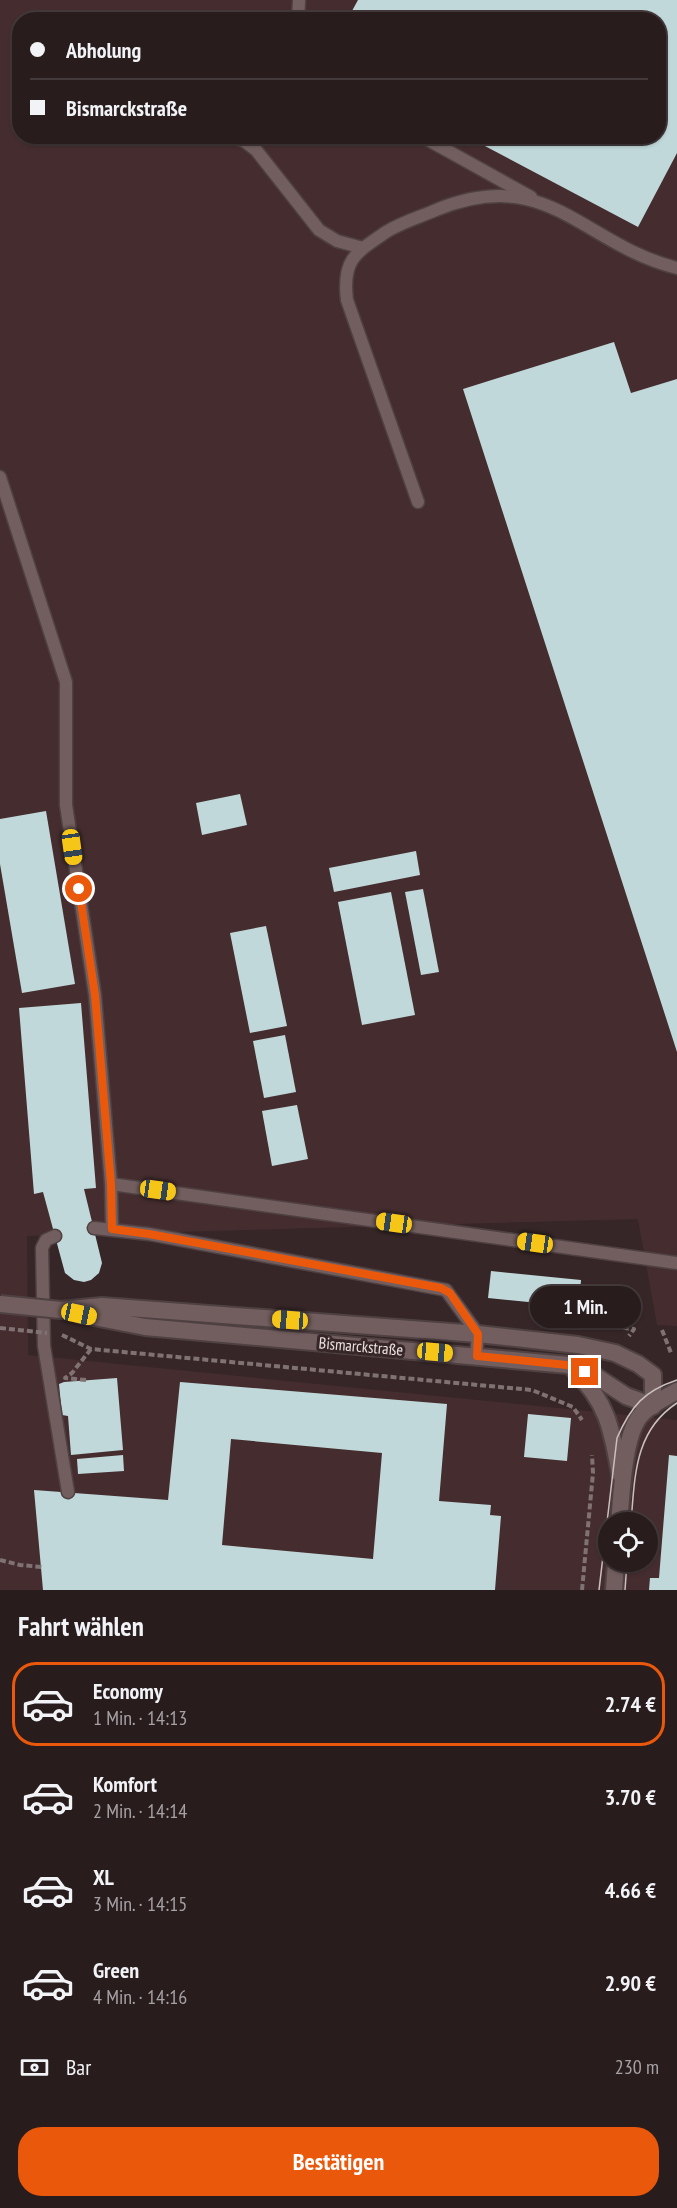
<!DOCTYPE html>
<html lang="de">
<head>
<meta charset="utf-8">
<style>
	:root { --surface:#281c1d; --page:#34292a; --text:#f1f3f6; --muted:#a5a1a4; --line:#443a3b; --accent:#ea580c }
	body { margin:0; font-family:"PT Sans Narrow",sans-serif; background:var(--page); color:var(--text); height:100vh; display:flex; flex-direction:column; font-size:22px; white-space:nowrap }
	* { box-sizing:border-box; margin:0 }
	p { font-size:20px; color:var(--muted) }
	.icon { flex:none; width:33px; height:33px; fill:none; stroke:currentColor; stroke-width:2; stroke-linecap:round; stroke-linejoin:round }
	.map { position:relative; height:1590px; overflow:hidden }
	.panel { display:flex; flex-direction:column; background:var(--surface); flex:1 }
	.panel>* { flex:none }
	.hud { position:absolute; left:12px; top:12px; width:654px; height:132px; border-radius:24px; box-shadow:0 2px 4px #0004,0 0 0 2px var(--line); display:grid; align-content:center; height:132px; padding:0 18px; background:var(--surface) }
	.fabs { position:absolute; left:598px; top:1512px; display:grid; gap:12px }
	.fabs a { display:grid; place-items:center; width:60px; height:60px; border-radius:50%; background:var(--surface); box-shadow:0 2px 4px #0004,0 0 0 2px var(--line); font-size:30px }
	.end { position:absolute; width:27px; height:27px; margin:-14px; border:8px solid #ea580c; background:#fff; box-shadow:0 0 0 3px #fff }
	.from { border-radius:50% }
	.bubble { position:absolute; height:42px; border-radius:21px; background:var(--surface); box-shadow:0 2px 4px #0004,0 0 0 2px var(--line); font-size:20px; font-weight:600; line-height:42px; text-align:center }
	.car { position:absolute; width:18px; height:36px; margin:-18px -9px; border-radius:8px; box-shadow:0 0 4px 2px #0007; background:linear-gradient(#f5c518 24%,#345 0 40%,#f5c518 0 76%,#345 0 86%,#f5c518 0) }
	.hud b { display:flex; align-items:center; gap:21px; height:57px; font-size:22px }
	.hud b+b { border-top:2px solid var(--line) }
	.hud i { width:15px; height:15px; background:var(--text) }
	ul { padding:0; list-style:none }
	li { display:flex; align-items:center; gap:18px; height:84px; margin:0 12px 9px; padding:0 6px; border:3px solid transparent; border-radius:24px }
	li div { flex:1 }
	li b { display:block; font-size:22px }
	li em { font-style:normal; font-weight:600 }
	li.on { border-color:var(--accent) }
	li>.icon { width:54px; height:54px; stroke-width:1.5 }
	h2 { padding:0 18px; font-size:27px; line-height:72px }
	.pay { display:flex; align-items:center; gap:15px; height:66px; padding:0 18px; font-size:22px }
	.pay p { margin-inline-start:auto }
	.cta { display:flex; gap:12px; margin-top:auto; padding:12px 18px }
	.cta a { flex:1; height:69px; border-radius:24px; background:var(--accent); color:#fff; font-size:24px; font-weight:600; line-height:69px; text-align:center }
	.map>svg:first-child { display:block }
	.built { fill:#452d2f; fill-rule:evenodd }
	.building { fill:#c0d8d9; fill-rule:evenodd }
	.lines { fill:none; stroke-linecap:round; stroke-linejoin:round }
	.service-casing { stroke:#4f4142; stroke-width:15 }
	.secondary-casing { stroke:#4f4142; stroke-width:20 }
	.path { stroke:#807273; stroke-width:4; stroke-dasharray:6 3; stroke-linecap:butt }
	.service { stroke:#725e5f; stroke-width:12 }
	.secondary { stroke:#725e5f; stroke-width:16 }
	.tram { stroke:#cbc0c0; stroke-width:1.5 }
	.secondary-bridge-casing { stroke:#4f4142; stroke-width:20; stroke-linecap:butt }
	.path-bridge { stroke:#807273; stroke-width:4; stroke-dasharray:6 3; stroke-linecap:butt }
	.secondary-bridge { stroke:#725e5f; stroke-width:16 }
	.route { stroke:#ea580c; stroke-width:8 }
	.labels { text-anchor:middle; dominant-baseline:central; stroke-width:6; stroke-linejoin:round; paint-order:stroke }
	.street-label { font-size:16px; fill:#ece1e1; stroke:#362627 }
</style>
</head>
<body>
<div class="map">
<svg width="677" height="1590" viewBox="0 0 677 1590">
	<rect width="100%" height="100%" fill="#362627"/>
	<path class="built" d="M0,0H677V1326L657,1325L638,1219L27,1236L28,1355L677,1420V1590H0ZM20,20H658V136H20ZM609,1522H648V1562H609Z"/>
	<g class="building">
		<path d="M358,0H677V153L638,227L466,136H658V20H347Z"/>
		<path d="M614,342L631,393L677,379V1052L463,389Z"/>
		<path d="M240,794L247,825L202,835L196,803Z"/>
		<path d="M46,811L75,984L22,993L0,864V819Z"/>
		<path d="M416,851L420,875L334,892L329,868Z"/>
		<path d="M423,889L439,972L421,975L405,892Z"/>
		<path d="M391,892L415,1015L362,1025L338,902Z"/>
		<path d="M266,926L287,1026L250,1033L230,933Z"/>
		<path d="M81,1003L96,1188L84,1189L102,1263L99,1273L91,1280L84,1282L74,1280L65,1273L43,1192L34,1194L19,1008Z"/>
		<path d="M285,1035L296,1092L264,1098L253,1041Z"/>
		<path d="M297,1105L308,1159L272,1166L262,1111Z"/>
		<path d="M491,1271L581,1280L579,1307L488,1298Z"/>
		<path d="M117,1378L123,1450L71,1455L68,1416L62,1415L59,1384L64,1382Z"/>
		<path d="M180,1382L447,1404L439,1501L491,1505L490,1515L501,1516L495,1590H43L34,1490L168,1500ZM231,1439L382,1453L373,1559L222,1545Z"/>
		<path d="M528,1414L571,1418L567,1461L524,1457Z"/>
		<path d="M123,1455L124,1471L78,1474L77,1459Z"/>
		<path d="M669,1455L677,1456V1590H649L650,1578H659Z"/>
	</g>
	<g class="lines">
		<defs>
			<g id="service">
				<path d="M298,20L299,1"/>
				<path d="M230,136L244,141L256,150L319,230L337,241L363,248"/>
				<path d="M421,136L531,197"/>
				<path d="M0,477L66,682V805L95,995L111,1184L677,1263"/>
				<path d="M418,502L347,300C342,260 355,253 386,232C402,222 420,217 436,210C549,164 581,244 677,268"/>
				<path d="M111,1184L112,1229"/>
				<path d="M94,1228L149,1234L446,1290L478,1334L476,1356"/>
				<path d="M55,1236L46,1240L42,1248L44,1346L68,1492"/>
			</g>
			<g id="secondary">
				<path d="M61,1310L102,1306L478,1334L578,1345L615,1353L638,1364L653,1375V1406"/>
				<path d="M79,1314L145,1327L568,1365L597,1377L626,1396L653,1406"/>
				<path d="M575,1371C608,1403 612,1431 620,1474"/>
				<path d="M619,1522C622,1496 623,1433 642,1414C651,1404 665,1398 677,1391"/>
				<path d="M614,1590L616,1562"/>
			</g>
		</defs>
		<use href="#service" class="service-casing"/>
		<use href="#secondary" class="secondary-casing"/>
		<g class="path">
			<path d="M596,1325L634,1329L629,1336"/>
			<path d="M662,1330L671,1353"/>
			<path d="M62,1335L91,1349L532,1390L573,1407L582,1420"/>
			<path d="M86,1380L65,1378L72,1373L91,1349"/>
			<path d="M0,1560L20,1565L42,1567"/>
			<path d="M582,1590L593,1473L592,1455"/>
		</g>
		<use href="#service" class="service"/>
		<use href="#secondary" class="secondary"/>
		<g class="tram">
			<path d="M631,1522C635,1477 634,1431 677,1403"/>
			<path d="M599,1590L617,1438C631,1406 644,1391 677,1380"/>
			<path d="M625,1590L627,1562"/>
		</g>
		<defs>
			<path id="secondary-bridge" d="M0,1304L61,1310"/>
		</defs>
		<use href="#secondary-bridge" class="secondary-bridge-casing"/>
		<path class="path-bridge" d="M0,1328L47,1333"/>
		<use href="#secondary-bridge" class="secondary-bridge"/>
	</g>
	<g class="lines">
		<path class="route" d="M79,889L95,995L111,1184L112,1229L149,1234L441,1288L450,1293L478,1334L477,1356L567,1365L585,1372"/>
	</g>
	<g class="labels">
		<g class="street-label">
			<text transform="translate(361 1346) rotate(5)">Bismarckstraße</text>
		</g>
	</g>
</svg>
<div class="fabs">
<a><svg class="icon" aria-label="locate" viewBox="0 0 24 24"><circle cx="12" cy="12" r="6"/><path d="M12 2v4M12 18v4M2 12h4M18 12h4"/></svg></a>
</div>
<i class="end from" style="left:79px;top:889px"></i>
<i class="end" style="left:585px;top:1372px"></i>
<div class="bubble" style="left:530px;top:1286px;width:111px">1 Min.</div>
<i class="car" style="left:72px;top:847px;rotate:172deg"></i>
<i class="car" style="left:158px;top:1190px;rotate:98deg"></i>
<i class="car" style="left:394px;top:1223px;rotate:278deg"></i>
<i class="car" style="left:535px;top:1243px;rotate:278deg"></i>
<i class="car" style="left:79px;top:1314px;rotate:102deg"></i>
<i class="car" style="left:290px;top:1320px;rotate:274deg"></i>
<i class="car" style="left:435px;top:1352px;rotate:95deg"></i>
<div class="hud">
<b><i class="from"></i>Abholung</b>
<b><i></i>Bismarckstraße</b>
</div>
</div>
<section class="panel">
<h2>Fahrt wählen</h2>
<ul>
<li class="on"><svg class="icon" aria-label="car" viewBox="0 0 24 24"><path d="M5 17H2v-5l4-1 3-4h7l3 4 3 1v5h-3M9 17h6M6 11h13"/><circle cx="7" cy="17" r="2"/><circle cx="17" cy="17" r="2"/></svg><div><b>Economy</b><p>1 Min. · 14:13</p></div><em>2.74 €</em></li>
<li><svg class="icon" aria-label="car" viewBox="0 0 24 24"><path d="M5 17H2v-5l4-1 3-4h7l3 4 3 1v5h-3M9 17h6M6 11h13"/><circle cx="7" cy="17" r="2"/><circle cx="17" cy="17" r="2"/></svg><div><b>Komfort</b><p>2 Min. · 14:14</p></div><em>3.70 €</em></li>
<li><svg class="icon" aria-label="car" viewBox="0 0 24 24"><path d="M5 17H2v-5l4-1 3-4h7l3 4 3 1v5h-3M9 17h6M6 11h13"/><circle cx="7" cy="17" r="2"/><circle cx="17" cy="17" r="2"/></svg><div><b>XL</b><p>3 Min. · 14:15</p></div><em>4.66 €</em></li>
<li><svg class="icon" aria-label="car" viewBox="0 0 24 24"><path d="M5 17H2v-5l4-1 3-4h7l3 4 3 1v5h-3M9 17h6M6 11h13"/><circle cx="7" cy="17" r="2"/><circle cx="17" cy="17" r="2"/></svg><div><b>Green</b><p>4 Min. · 14:16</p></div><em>2.90 €</em></li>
</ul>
<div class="pay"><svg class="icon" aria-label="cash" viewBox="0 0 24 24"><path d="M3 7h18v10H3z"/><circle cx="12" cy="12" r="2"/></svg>Bar<p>230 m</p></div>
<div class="cta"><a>Bestätigen</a></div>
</section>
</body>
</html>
